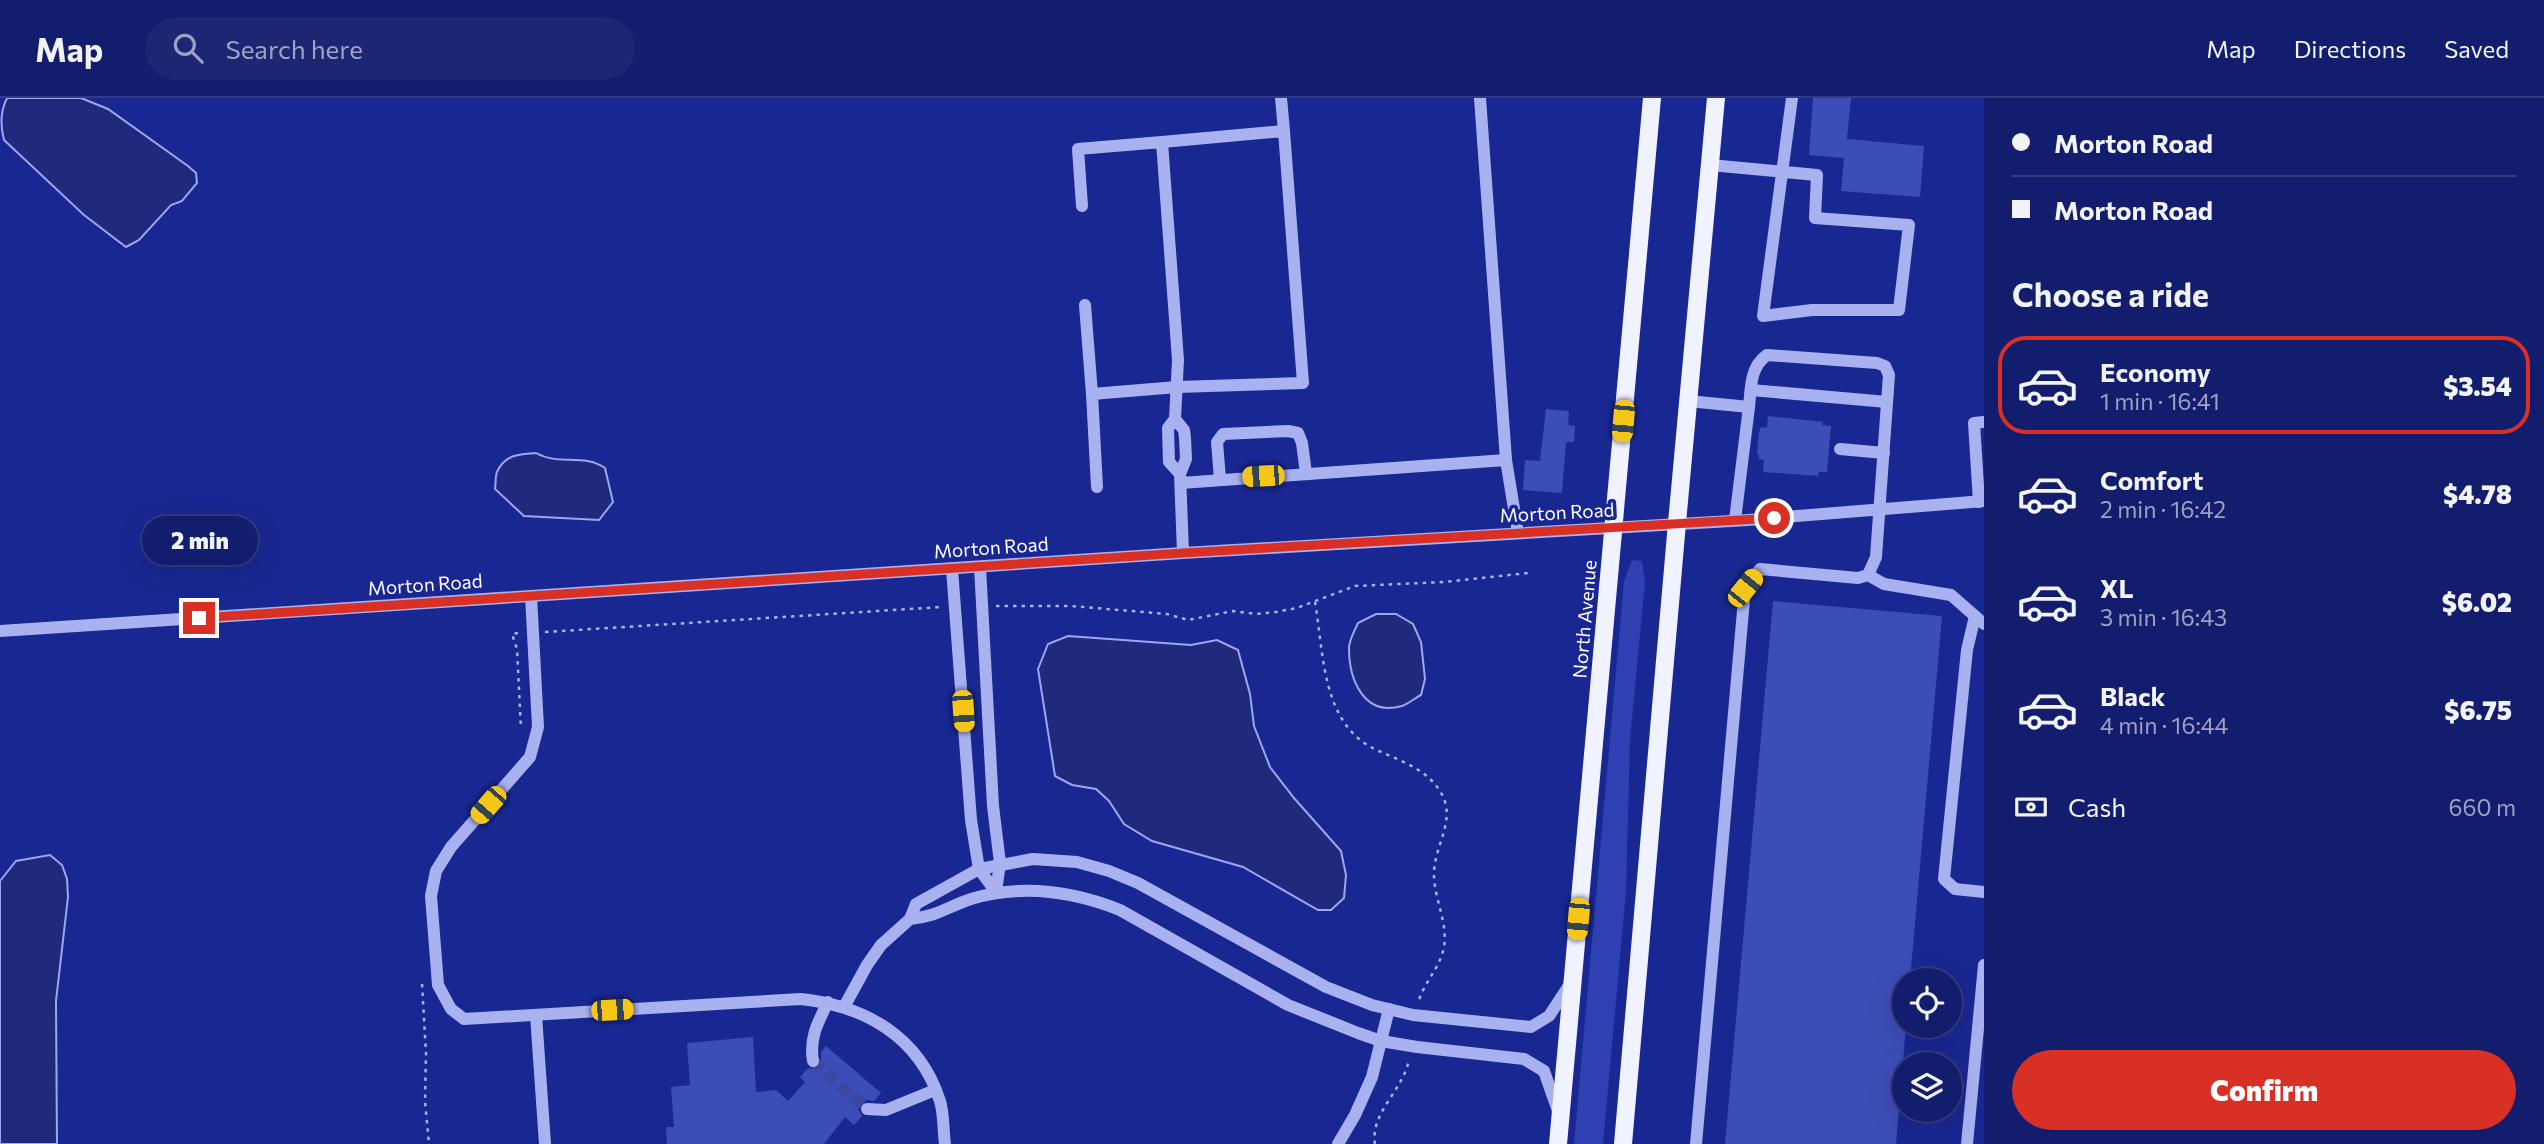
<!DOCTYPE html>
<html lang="en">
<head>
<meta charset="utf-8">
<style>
	:root { --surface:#131d6e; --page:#1c2673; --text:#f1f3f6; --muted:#9da2c2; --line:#323b81; --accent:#d93025 }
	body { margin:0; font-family:Commissioner,sans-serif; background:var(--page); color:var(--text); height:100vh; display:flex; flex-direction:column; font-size:26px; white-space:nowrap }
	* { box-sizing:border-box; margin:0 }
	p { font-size:23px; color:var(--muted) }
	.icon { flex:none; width:38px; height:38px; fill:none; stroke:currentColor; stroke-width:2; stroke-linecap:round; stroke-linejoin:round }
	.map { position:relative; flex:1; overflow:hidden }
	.panel { display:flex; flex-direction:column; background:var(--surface); width:560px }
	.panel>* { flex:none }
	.guide { display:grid; align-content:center; height:154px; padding:0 28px; background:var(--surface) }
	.tools { position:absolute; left:1892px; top:870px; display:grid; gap:14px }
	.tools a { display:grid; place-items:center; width:70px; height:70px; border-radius:50%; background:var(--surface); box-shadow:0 7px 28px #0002,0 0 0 2px var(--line); font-size:35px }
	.end { position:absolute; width:32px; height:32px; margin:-16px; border:9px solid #d93025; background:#fff; box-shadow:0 0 0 4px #fff }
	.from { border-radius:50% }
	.bubble { position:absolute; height:49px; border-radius:24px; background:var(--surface); box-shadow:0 7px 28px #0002,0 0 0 2px var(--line); font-size:23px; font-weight:800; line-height:49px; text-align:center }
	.car { position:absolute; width:21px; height:42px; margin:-21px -10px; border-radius:9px; box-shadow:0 0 5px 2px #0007; background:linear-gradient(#f5c518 24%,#345 0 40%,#f5c518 0 76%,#345 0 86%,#f5c518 0) }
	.guide b { display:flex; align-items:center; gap:24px; height:66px; font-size:26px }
	.guide b+b { border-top:2px solid var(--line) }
	.guide i { width:18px; height:18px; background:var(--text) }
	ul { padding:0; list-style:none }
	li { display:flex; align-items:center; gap:21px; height:98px; margin:0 14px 10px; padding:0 14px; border:4px solid transparent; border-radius:28px }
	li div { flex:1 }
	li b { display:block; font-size:26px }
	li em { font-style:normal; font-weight:800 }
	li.selected { border-color:var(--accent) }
	li>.icon { width:63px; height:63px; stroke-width:1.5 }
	h2 { padding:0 28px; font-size:32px; line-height:84px }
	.pay { display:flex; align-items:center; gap:18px; height:77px; padding:0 28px; font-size:26px }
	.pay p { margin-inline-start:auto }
	.cta { display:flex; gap:14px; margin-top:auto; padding:14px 28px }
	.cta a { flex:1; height:80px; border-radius:42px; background:var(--accent); color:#fff; font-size:28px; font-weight:800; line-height:80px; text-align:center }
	header { display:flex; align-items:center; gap:42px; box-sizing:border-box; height:98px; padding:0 35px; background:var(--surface); border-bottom:2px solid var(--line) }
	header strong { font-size:33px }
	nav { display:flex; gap:38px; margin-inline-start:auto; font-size:24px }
	.search { width:490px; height:63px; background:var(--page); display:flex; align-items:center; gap:18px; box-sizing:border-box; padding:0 24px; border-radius:38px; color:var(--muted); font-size:26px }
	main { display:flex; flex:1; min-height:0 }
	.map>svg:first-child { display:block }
	.green { fill:#2f40b2 }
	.water { fill:#202a7d; stroke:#9ba7f2; stroke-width:2 }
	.building { fill:#3d4db8 }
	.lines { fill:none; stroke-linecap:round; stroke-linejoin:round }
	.minor-tunnel { stroke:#3c47a2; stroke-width:12; stroke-dasharray:12 6; stroke-linecap:butt }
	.path { stroke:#a8b2f0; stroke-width:2.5; stroke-dasharray:3.5 5; stroke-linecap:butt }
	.minor { stroke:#a8b2f0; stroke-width:12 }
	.major { stroke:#f1f2ff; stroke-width:18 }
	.route { stroke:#d93025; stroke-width:9 }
	.labels { text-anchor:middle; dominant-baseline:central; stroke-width:7; stroke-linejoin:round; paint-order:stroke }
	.street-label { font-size:19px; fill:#fff; stroke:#192792 }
</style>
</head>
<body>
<header>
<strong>Map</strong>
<div class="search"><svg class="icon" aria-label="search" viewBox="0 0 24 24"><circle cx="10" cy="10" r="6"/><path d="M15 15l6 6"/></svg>Search here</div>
<nav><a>Map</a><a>Directions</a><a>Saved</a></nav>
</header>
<main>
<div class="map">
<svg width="1984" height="1046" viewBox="0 0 1984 1046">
	<rect width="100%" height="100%" fill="#192792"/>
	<path class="green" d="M1632,462L1642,463L1645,484L1630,642L1626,793L1603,1046H1574L1624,483Z"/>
	<g class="water">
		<path d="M7,0H81L108,11L188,68L196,75L197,85L182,103L171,107L139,142L126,149L84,117L4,42C0,27 0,14 7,0Z"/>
		<path d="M536,355C559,368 583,355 605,370L613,404L599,422L524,418L495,391C496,385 495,379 497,374C505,356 520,356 536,355Z"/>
		<path d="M1376,516H1396L1413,526L1421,544L1425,581L1421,597C1415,600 1408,606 1402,608C1364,619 1349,582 1349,550C1349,542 1355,532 1358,525Z"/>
		<path d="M1068,538L1191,547L1217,542L1238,552L1250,596L1254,628L1270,669L1294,700L1341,753L1346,777L1344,800L1331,812H1318L1243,769L1152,743L1124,726L1109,703L1096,691L1072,687L1055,678L1038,571L1048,546Z"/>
		<path d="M50,757L62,767L67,781L68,799L56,903L57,1046H0V783L16,763Z"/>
	</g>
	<g class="building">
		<path d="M1813,0H1851L1847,41L1924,48L1920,99L1841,93L1844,60L1809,57Z"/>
		<path d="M1546,311L1569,313L1568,327L1575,328L1574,344H1566L1562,395L1523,392L1525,362L1540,363Z"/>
		<path d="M1768,318L1823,324L1822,327L1831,328L1827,374H1819L1818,378L1763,374L1764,362L1759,361V357L1757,356L1759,334L1761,329L1767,330Z"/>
		<path d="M1773,503L1942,518L1910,882H1904V928H1906L1896,1046H1725Z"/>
		<path d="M753,939L756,994L776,992L788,1003L805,984L800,979L808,970L815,972L821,967V954L826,948L881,995L874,1003L867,1002L860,1006L858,1011L862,1018L854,1027L845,1019L824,1046H667L666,1029H674L671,989L690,987L687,945Z"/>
	</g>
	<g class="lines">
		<path class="minor-tunnel" d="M813,963L867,1011"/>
		<g class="path">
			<path d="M1315,504C1324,555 1321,629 1379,653C1401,663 1426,671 1440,693C1458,721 1434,747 1434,776C1434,801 1448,824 1444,849C1440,870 1425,883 1419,902"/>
			<path d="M996,508H1071L1167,516L1188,522L1233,513L1256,516L1276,514L1297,510L1355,488L1444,484L1528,475"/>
			<path d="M545,534L941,509"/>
			<path d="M518,535L512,536L517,551L521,631"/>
			<path d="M422,886L426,955L425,1003L429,1046"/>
			<path d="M1375,1046C1370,1014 1404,992 1409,961"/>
		</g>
		<g class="minor">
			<path d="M1281,0L1284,33"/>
			<path d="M1480,0L1506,362L1518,435"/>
			<path d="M1710,67L1817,77L1815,120L1909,127L1899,212H1812L1763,218L1792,0"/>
			<path d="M1082,108L1078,51L1162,44L1178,262L1175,321L1168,330L1169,364L1180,376"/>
			<path d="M1085,207L1092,296"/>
			<path d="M1751,292L1887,304"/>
			<path d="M1688,303L1749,309L1735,422"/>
			<path d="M1175,321L1184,332L1185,340L1186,361L1180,376L1183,455"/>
			<path d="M1840,351L1884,355"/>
			<path d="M1220,381L1217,344L1223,336L1288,333L1298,335L1302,345L1306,375"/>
			<path d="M1181,385L1506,362"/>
			<path d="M1097,389L1092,296L1177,289L1303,285L1284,33L1162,44"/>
			<path d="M1979,404L1974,325L1984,324"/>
			<path d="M980,469L993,708L1000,765L996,794"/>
			<path d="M952,471L971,722L979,771L996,794"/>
			<path d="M1868,477L1884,486L1951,497L1984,526"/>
			<path d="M531,498L538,629L530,659L451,749L436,773L431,798L438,887L451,911L464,921L801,901C865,908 919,938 940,1003C944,1016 943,1032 945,1046"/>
			<path d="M1975,518L1967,552L1944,781L1955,791L1984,794"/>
			<path d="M0,533L1183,455L1748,422L1984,403"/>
			<path d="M910,821C936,819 947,809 971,801C1021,786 1072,793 1120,812L1288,907L1358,935L1381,943L1417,949L1524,961L1544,973L1558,1013"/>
			<path d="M844,909L867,867L881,847L910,821L916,806L979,771L1033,761L1077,764L1109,773L1138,785L1326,889L1372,907L1413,917L1531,929L1549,918L1570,886"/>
			<path d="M536,917L545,1046"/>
			<path d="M813,963C809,940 818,924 828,904"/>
			<path d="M867,1011L886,1012L935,992"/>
			<path d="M1338,1046L1355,1017L1372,979L1389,911"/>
			<path d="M1696,1046L1745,490L1760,471L1858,480L1868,477L1876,459L1889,277L1885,268L1877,265L1767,257C1750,269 1751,289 1749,309"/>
			<path d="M1967,1046L1984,867"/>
		</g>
		<g class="major">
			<path d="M1558,1046L1652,0"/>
			<path d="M1623,1046L1677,425L1716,0"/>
		</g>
	</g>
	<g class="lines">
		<path class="route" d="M199,520L1183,455L1774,420"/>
	</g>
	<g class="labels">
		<g class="street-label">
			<text transform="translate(1557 414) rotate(-3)">Morton Road</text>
			<text transform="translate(991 449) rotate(-4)">Morton Road</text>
			<text transform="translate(425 486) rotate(-4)">Morton Road</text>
			<text transform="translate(1584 521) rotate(-85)">North Avenue</text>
		</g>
	</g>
</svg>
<div class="tools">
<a><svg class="icon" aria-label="locate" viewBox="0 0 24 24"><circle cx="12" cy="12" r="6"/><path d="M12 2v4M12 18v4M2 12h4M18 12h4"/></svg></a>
<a><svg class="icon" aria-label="layers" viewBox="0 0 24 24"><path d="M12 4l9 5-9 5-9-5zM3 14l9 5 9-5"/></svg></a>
</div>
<i class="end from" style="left:1774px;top:420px"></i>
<i class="end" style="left:199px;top:520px"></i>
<div class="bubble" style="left:142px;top:418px;width:116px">2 min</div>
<i class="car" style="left:1623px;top:323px;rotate:185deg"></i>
<i class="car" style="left:1263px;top:378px;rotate:267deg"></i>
<i class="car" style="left:1745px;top:490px;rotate:39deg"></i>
<i class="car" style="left:963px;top:613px;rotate:176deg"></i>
<i class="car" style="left:488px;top:707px;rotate:221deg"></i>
<i class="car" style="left:1578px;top:821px;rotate:185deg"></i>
<i class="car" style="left:612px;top:912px;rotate:87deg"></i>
</div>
<section class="panel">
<div class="guide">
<b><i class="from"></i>Morton Road</b>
<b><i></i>Morton Road</b>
</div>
<h2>Choose a ride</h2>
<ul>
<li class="selected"><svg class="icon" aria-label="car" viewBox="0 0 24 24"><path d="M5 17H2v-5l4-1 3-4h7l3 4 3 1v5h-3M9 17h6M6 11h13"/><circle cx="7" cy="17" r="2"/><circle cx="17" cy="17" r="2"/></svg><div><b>Economy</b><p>1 min · 16:41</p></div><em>$3.54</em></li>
<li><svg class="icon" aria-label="car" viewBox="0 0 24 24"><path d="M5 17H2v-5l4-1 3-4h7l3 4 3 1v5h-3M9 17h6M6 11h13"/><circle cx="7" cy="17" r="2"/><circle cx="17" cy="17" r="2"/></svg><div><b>Comfort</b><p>2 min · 16:42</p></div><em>$4.78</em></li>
<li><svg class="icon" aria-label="car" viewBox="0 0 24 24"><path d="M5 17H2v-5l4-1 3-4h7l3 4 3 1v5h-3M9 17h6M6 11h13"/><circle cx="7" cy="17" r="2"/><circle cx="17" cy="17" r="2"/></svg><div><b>XL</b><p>3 min · 16:43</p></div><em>$6.02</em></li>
<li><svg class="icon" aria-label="car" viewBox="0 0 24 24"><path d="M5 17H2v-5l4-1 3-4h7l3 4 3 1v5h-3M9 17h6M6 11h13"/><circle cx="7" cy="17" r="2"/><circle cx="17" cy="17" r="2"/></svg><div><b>Black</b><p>4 min · 16:44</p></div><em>$6.75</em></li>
</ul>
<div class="pay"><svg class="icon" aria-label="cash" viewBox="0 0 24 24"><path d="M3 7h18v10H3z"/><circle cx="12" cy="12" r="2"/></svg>Cash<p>660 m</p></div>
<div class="cta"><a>Confirm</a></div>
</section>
</main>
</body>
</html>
